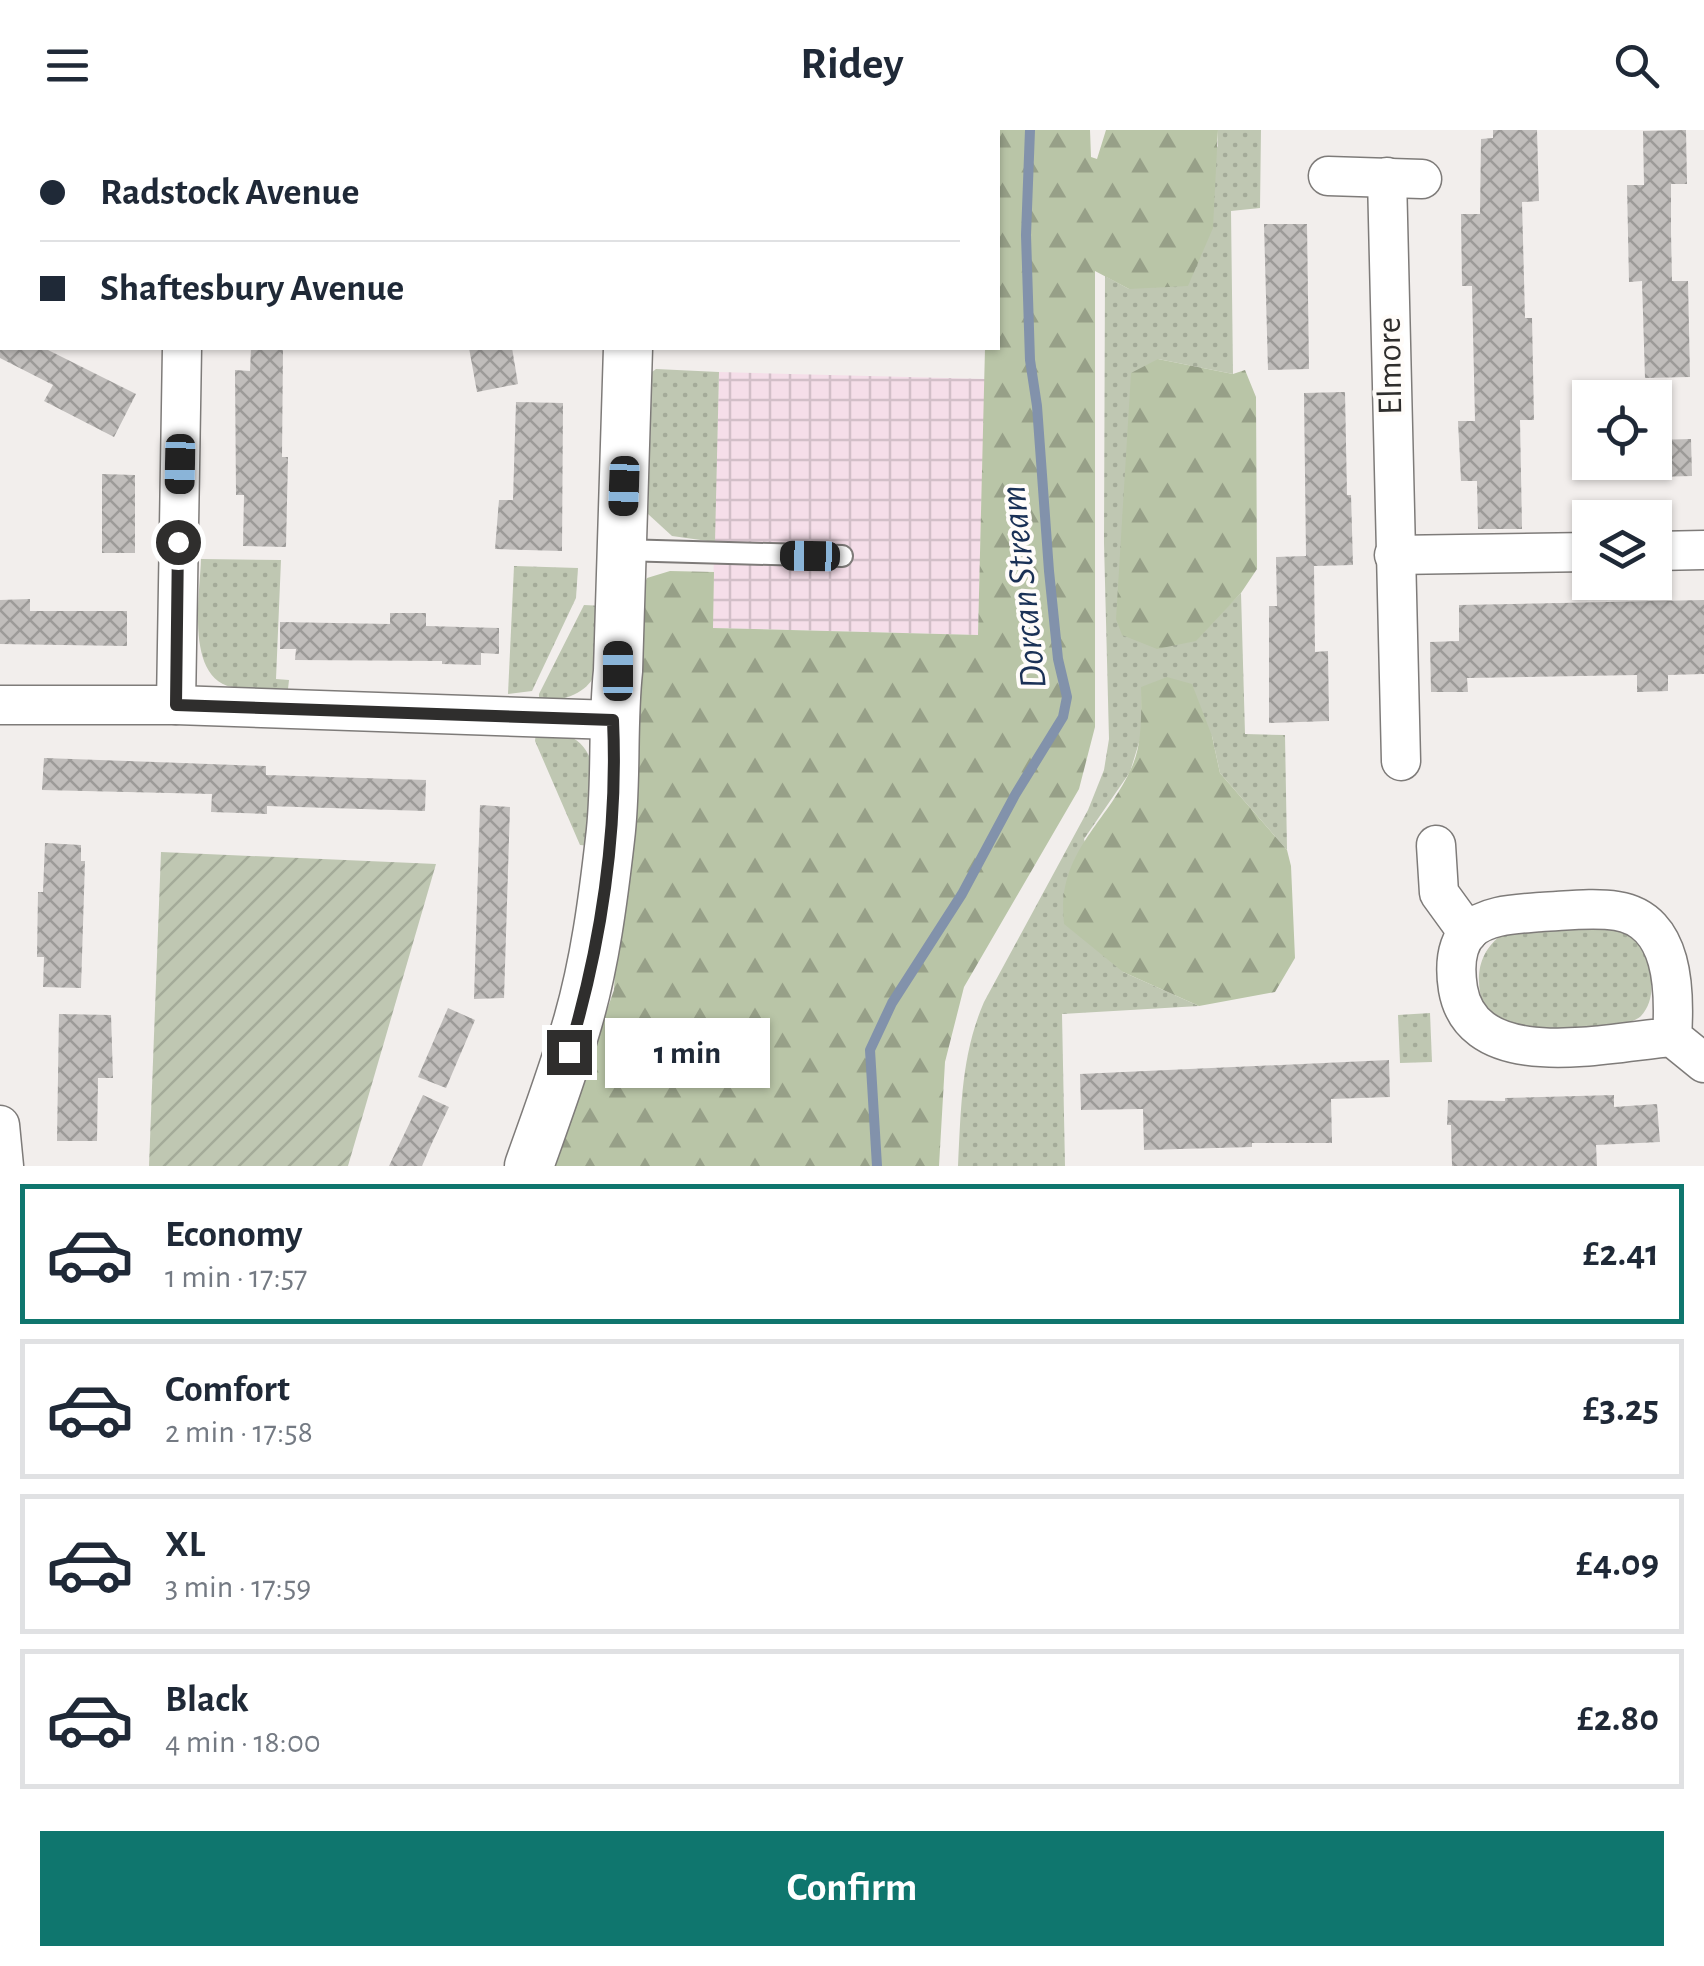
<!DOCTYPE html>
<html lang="en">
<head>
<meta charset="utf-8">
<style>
	:root { --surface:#fff; --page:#f2f2f3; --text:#1f2937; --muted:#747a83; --line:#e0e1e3; --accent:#0f766e }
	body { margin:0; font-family:"Alegreya Sans",sans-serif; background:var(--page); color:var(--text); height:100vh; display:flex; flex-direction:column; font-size:38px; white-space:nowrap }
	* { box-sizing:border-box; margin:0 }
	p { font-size:32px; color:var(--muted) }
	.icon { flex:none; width:55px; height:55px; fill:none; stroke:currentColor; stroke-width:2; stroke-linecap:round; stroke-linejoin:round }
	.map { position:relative; height:1036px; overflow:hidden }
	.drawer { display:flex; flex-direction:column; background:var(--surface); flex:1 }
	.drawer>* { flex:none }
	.guide { position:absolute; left:0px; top:0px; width:1000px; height:220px; box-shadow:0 2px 8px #0004; display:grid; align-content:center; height:220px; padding:0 40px; background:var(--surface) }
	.tools { position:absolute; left:1572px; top:250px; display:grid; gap:20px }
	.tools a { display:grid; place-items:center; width:100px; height:100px; border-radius:0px; background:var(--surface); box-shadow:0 2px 8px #0004; font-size:50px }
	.end { position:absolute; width:45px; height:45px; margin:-22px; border:12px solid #2f2e2d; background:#fff; box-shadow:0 0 0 5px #fff }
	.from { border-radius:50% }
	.bubble { position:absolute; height:70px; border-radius:0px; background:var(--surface); box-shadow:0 2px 8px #0004; font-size:32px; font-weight:700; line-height:70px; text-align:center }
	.car { position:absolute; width:30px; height:60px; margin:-30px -15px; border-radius:12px; box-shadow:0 0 8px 2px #0007; background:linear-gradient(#222 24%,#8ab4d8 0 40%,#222 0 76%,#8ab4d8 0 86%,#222 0) }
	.guide b { display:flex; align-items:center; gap:35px; height:95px; font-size:38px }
	.guide b+b { border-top:2px solid var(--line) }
	.guide i { width:25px; height:25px; background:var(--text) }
	ul { padding:18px 0 0; list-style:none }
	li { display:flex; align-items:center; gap:30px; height:140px; margin:0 20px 15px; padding:0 20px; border:5px solid var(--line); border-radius:0px }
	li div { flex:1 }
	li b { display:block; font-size:38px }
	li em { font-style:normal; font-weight:700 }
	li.current { border-color:var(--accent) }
	li>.icon { width:90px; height:90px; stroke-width:1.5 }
	.action { display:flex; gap:20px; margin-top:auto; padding:20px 40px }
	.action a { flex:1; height:115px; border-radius:0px; background:var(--accent); color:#fff; font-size:40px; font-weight:700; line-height:115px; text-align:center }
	header { display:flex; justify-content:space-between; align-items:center; height:130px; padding:0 40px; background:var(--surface); font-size:45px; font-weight:700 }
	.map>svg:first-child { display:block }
	.industrial { fill:url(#industrial-grid) }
	.grass { fill:url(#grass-dots) }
	.forest { fill:url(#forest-firs) }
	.garden { fill:url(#garden-furrows) }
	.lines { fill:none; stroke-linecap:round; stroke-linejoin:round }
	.stream { stroke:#8292ab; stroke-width:10 }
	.building { fill:url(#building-cross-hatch) }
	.service-casing { stroke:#7e7b79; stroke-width:24 }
	.minor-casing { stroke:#7e7b79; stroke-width:41 }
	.tertiary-casing { stroke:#7e7b79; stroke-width:51 }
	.service { stroke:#fff; stroke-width:20 }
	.minor { stroke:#fff; stroke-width:38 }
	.tertiary { stroke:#fff; stroke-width:48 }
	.route { stroke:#2f2e2d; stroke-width:12 }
	.labels { text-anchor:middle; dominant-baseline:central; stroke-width:8; stroke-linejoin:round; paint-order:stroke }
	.street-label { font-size:35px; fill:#2f2e2d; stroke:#fffcf9 }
	.water-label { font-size:38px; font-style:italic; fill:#1a3156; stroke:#fffcf9 }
</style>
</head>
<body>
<header><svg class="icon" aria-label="menu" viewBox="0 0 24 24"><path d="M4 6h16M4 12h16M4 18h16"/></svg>Ridey<svg class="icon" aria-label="search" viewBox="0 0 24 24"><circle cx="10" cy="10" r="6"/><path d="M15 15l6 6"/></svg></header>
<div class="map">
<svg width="1704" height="1036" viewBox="0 0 1704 1036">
	<defs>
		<pattern id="industrial-grid" width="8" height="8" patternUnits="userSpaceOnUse" patternTransform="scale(2.5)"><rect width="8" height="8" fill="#f5dee9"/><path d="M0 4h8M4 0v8" fill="none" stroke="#d2bfc8"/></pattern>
		<pattern id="grass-dots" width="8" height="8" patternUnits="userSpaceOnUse" patternTransform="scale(2.5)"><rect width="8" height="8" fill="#bfc7b2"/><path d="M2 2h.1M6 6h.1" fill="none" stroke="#a4ab99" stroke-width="1.8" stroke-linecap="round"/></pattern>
		<pattern id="forest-firs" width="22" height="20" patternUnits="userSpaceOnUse" patternTransform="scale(2.5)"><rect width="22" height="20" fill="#b9c5a7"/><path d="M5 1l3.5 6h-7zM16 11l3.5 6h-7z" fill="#97a088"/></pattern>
		<pattern id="garden-furrows" width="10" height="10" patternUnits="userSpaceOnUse" patternTransform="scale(2.5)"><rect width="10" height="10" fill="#bfc7b2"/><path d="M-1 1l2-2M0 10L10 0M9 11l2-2" fill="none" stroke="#a4ab99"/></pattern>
		<pattern id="building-cross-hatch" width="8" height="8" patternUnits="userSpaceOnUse" patternTransform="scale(2.5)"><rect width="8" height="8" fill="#c0bdbb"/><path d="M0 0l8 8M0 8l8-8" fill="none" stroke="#9c9a98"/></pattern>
	</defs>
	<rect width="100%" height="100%" fill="#f2eeec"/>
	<path class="industrial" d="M719,242L985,249L978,505L712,498Z"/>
	<g class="grass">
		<path d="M1218,0H1261L1260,78L1231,81L1233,244L1158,229L1219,485L1241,463L1245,604L1285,605L1287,720L1220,643L1212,606L1141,557V606L1130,642L1084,709L1123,842L1199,876L1062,884L1065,1036H958C961,980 961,925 984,872L1088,680L1104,640L1109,609L1104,413L1105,146L1129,159L1218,16Z"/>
		<path d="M656,239L719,242L715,412L672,406L648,384L652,242Z"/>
		<path d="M201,429L281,430L276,549L289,550L288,559C270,558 249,560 232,557C185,547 200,465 201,429Z"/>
		<path d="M514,436L578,438L576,468L532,561L508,564Z"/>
		<path d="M584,475L604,476C597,535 609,565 539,573V564Z"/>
		<path d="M536,602C546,603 558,603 568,606C607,620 593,684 591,716L580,715L535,611Z"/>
		<path d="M1605,793L1641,810C1649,833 1660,865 1641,886C1630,899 1536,905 1518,900C1507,897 1494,886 1484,880C1475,849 1476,823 1504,803Z"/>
		<path d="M1430,883L1432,932L1400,933L1398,885Z"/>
	</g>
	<g class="forest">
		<path d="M990,0H1090L1091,27L1097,29L1106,0H1218L1213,98L1188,156L1129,159L1095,141V597L1079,659L964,857L945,932L939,1036H552L614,860L632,528L641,462L647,448L670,441L714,442L713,498L978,505L985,218H998V2Z"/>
		<path d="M1158,229L1233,244L1245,240L1256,267L1257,439L1241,463L1196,511L1157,519L1122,505L1116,489L1131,243Z"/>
		<path d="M1167,547L1192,554L1212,606L1220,643L1287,720L1291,736L1295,828L1275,862L1199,876L1123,842L1064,794C1056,724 1104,696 1130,641C1143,615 1141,586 1141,557Z"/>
	</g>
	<path class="garden" d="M161,722L436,734L348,1036H149Z"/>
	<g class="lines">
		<path class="stream" d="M877,1036L870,920L892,873L962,764L1015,665L1063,587L1067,567L1058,529L1049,441L1037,276L1030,230L1026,105L1030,0"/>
	</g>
	<g class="building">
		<path d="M1493,0H1537L1539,71L1522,72L1525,188H1532L1534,290H1520L1522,399H1478L1477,351H1461L1458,291H1475L1472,156H1462L1461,84H1480L1481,9L1493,8Z"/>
		<path d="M1686,0L1687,54H1671V103L1672,151H1688L1690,247L1645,248L1642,151L1629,152L1627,55H1644L1643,1Z"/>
		<path d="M1264,94H1307L1309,239L1268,240Z"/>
		<path d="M0,218H44L136,264L114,307L44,271L53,255L0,228Z"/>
		<path d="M251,218H283L282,327H288L286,417L243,416L244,365H236L235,240L250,241Z"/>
		<path d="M469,218H512L518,254L477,262Z"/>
		<path d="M1345,262L1347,365H1351L1353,435L1314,436L1315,522L1328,521L1329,591L1269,593V476H1277L1276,427L1306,426L1304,263Z"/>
		<path d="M516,272L563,273L562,421L495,419L499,370H513Z"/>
		<path d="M1691,309L1692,346L1655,347V310Z"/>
		<path d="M102,344L135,345V423H102Z"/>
		<path d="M30,469V481H127V516L0,514V470Z"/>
		<path d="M1704,470V544L1668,545V561L1637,562V545L1467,548L1468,562H1431L1430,512L1459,511V475Z"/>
		<path d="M390,483H426V496L499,498V524L481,523V535L442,534V531L295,530L296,519H280V492L390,494Z"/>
		<path d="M44,628L266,636V645L426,650L425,681L267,676V684L211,682L212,664L42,660Z"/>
		<path d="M480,675L510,677L504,868L474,869Z"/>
		<path d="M45,713L81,715V731H85L81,858L43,857L44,827H37L38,762H43Z"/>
		<path d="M448,878L475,890L446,958L418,947Z"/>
		<path d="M59,884L111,885L113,948H98L97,1011H57Z"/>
		<path d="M1389,930L1390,967L1331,969L1332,1013H1252V1017L1144,1020L1143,979L1081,980L1080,944Z"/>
		<path d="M423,965L449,977L432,1013L422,1036H389Z"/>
		<path d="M1614,965V977L1657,974L1660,1012L1596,1015L1597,1036H1452L1451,995H1447L1448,970L1505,971V968Z"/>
	</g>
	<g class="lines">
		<defs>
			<path id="service" d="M621,420L842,426"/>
			<g id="minor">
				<path d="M181,0L182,2"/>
				<path d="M788,2V0"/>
				<path d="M1328,46L1422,49"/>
				<path d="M1387,47L1401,631"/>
				<path d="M0,102L2,101"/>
				<path d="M1655,421L1704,420"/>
				<path d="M1394,425L1590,422"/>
				<path d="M0,575H176L613,590"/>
				<path d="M176,575L182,218"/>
				<path d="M1436,715L1439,763L1468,803"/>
				<path d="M1672,907C1675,862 1675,790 1617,781C1593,777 1565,781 1541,782C1518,784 1487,784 1469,801C1455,816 1455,840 1458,859C1473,946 1609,912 1672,907L1704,933"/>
				<path d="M0,995L4,1036"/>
			</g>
			<g id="tertiary">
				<path d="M636,2V0"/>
				<path d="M529,1036C546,988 564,940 578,891C595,832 603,770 610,709C617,653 612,597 618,541L628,218"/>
			</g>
		</defs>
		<use href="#service" class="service-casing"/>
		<use href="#minor" class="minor-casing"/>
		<use href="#tertiary" class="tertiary-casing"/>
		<use href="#service" class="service"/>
		<use href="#minor" class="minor"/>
		<use href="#tertiary" class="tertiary"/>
	</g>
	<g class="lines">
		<path class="route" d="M178,412L176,575L613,590C618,701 601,815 569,922"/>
	</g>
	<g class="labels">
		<g class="street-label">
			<text transform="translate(1390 236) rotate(-91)">Elmore</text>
		</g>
		<g class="water-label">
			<text transform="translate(1024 457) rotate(-96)">Dorcan Stream</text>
		</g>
	</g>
</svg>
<div class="tools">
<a><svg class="icon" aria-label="locate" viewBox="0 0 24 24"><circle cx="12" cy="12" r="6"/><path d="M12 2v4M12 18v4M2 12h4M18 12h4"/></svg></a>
<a><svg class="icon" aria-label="layers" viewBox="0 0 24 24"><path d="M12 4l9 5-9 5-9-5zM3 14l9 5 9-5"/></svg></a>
</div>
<i class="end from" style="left:178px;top:412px"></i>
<i class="end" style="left:569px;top:922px"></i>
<div class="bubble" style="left:605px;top:888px;width:165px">1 min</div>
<i class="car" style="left:180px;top:334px;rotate:181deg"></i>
<i class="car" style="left:624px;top:356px;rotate:182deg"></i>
<i class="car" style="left:810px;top:426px;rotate:271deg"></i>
<i class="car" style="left:618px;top:541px;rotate:0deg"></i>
<div class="guide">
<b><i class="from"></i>Radstock Avenue</b>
<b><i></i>Shaftesbury Avenue</b>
</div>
</div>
<section class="drawer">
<ul>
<li class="current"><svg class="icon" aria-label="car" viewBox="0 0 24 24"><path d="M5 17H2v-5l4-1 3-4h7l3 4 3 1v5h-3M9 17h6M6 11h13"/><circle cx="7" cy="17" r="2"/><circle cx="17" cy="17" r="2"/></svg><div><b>Economy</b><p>1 min · 17:57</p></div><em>£2.41</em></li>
<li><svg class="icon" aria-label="car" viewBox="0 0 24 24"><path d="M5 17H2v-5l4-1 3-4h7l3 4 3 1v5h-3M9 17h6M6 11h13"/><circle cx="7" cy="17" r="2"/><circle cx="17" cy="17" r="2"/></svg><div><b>Comfort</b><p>2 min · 17:58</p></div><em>£3.25</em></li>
<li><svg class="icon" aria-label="car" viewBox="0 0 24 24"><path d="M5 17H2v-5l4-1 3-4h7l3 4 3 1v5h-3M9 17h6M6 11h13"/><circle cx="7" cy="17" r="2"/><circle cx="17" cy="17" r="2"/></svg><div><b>XL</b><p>3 min · 17:59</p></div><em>£4.09</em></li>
<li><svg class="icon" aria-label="car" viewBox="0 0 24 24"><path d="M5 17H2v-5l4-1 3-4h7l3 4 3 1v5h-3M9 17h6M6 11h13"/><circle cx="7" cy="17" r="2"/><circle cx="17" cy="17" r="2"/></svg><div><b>Black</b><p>4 min · 18:00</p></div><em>£2.80</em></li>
</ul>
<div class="action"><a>Confirm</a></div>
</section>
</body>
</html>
